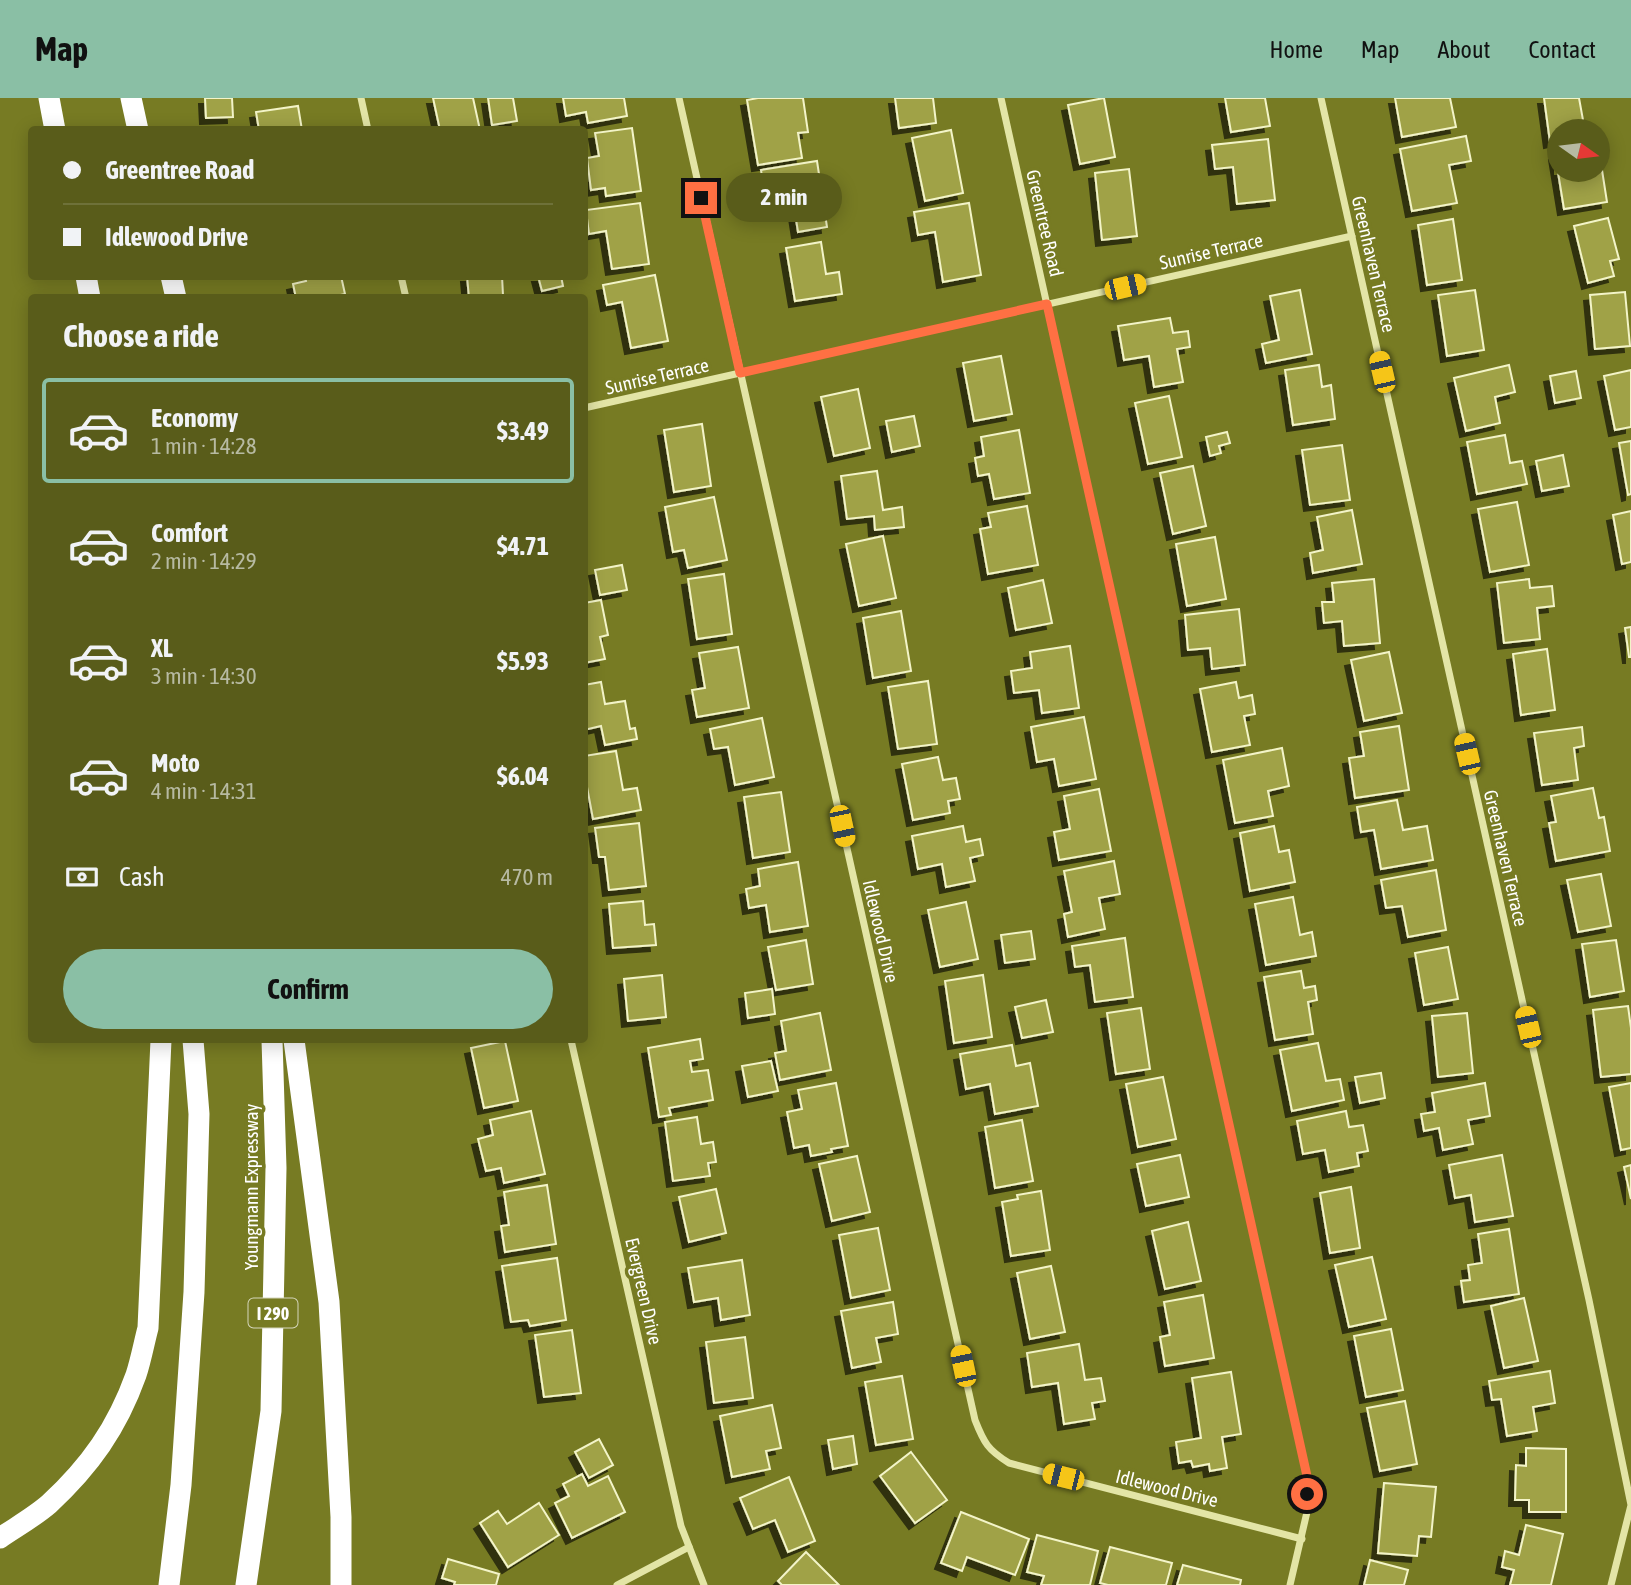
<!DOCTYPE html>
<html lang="en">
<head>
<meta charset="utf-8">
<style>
	:root { --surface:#595c1a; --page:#5f6223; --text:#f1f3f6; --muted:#b7baa2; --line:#6e7139; --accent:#8abfa5 }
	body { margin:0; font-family:"Asap Condensed",sans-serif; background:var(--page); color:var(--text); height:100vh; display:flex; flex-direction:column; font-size:26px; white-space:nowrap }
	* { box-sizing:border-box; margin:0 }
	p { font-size:23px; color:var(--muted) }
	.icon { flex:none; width:38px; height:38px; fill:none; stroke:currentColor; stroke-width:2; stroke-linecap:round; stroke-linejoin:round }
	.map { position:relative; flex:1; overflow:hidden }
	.side { position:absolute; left:28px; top:196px; width:560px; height:749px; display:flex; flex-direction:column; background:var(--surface); border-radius:7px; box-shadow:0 4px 18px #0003 }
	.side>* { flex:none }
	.top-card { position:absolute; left:28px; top:28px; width:560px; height:154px; border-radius:7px; box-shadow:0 4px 18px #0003; display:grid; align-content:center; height:154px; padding:0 35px; background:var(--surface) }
	.needle { width:46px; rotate:104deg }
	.fabs { position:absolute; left:1547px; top:21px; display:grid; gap:14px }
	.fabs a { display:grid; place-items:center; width:63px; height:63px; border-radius:50%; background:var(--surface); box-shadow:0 4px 18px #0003; font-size:35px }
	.end { position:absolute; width:32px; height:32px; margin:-16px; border:9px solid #ff7043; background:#111; box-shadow:0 0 0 4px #111 }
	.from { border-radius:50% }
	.bubble { position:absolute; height:49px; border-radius:24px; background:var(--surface); box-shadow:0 4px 18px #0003; font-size:23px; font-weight:700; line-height:49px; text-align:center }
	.car { position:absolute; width:21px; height:42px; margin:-21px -10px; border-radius:9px; box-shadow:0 0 5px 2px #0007; background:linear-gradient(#f5c518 24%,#345 0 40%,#f5c518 0 76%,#345 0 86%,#f5c518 0) }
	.top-card b { display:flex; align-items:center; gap:24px; height:66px; font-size:26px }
	.top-card b+b { border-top:2px solid var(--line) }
	.top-card i { width:18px; height:18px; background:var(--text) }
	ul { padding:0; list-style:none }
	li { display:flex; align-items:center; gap:21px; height:105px; margin:0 14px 10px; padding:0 21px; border:4px solid transparent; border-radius:7px }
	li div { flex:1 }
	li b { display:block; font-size:26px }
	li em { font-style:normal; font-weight:700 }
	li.current { border-color:var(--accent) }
	li>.icon { width:63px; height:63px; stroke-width:1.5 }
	h2 { padding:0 35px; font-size:32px; line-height:84px }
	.pay { display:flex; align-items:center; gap:18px; height:77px; padding:0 35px; font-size:26px }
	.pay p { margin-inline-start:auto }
	.primary-button { display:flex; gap:14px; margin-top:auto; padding:14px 35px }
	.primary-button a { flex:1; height:80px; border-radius:42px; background:var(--accent); color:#111; font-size:28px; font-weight:700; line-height:80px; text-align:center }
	header { display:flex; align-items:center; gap:42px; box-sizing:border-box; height:98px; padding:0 35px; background:var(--accent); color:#111 }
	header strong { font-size:33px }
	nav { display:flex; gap:38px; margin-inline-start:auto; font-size:24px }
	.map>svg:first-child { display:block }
	.building { fill:#a0a247; stroke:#f3f4c8; stroke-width:2; filter:url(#shadow) }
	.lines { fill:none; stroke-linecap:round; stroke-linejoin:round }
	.minor { stroke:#e3e5a6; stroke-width:7 }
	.motorway { stroke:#fff; stroke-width:21 }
	.route { stroke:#ff7043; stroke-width:9 }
	.labels { text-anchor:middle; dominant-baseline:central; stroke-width:7; stroke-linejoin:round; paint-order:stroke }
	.shield { fill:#777b23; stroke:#d6d7bd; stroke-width:2 }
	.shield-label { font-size:18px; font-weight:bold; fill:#fff }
	.street-label { font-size:19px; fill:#fff; stroke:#777b23 }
</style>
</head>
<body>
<header>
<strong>Map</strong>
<nav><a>Home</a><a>Map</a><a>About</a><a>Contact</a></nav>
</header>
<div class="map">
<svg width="1631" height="1487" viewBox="0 0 1631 1487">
	<defs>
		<filter id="shadow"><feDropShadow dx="-6" dy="6" stdDeviation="0" flood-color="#0009"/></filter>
	</defs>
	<rect width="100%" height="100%" fill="#777b23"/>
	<g class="building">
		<path d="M205,0H232L233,19L206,20Z"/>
		<path d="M433,0H473L480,32H440Z"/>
		<path d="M488,0H513L517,23L492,27Z"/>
		<path d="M563,0H624L627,18L588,25L586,14L566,18Z"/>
		<path d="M758,0H803L808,34L798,35L802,60L758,67L747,2Z"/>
		<path d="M895,0H933L936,25L899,30Z"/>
		<path d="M1104,0L1115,59L1080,66L1068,7Z"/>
		<path d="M1225,0H1265L1270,28L1231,34Z"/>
		<path d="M1395,0H1450L1456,29L1402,39Z"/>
		<path d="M1544,0H1579L1585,33H1559V42L1550,44Z"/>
		<path d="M298,8L302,32H259L256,14Z"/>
		<path d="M632,30L641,93L606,98L605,90L591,92L587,60L599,58L595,35Z"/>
		<path d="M951,32L963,95L925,103L912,40Z"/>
		<path d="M1466,38L1471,63L1449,67L1457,105L1412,113L1400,51Z"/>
		<path d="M1268,41L1275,102L1237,106L1233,69L1215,71L1212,47Z"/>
		<path d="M1559,55V72H1593V74L1602,72L1607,104L1564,111L1555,56Z"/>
		<path d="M817,63L827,129L798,134L793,102L766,107L761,72Z"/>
		<path d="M1129,71L1137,138L1102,142L1095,75Z"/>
		<path d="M640,105L649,166L612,171L606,133L589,136L586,112Z"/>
		<path d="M969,105L981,177L943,184L935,134L918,137L914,114Z"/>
		<path d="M1608,120L1619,161L1610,163L1614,178L1588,185L1574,128Z"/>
		<path d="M1453,121L1462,182L1427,187L1418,127Z"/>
		<path d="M821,144L826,176L839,174L842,196L795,203L786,150Z"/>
		<path d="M655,177L668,243L631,250L622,204L607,207L603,187Z"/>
		<path d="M305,178H341L345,196L327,200H296L293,186L306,183Z"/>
		<path d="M467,178H502L503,197L469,200Z"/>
		<path d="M538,178H561L563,188L542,193Z"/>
		<path d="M1300,192L1312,256L1266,265L1262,246L1279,242L1270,198Z"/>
		<path d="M1475,192L1484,252L1447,258L1438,197Z"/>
		<path d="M1625,194L1630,248L1595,251L1590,197Z"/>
		<path d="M1170,220L1173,235L1188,233L1190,249L1177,251L1183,284L1154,289L1149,258L1124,262L1118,228Z"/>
		<path d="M1001,258L1012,316L974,323L963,265Z"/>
		<path d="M1319,267L1322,289L1331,287L1335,321L1293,327L1285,272Z"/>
		<path d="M1509,267L1515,294L1495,299L1500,325L1466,333L1454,280Z"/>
		<path d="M1631,272V329L1615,332L1604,278Z"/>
		<path d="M1576,273L1581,300L1555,305L1550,278Z"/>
		<path d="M858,291L870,350L834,358L821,299Z"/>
		<path d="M1169,298L1182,359L1148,366L1135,305Z"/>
		<path d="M914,318L920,348L892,354L886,323Z"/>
		<path d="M702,326L711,388L674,394L664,332Z"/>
		<path d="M1019,332L1030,395L994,401L989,376L978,378L975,360L984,358L981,339Z"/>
		<path d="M1227,334L1230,345L1219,348L1221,355L1210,358L1206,339Z"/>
		<path d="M1505,337L1510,365L1522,363L1527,386L1477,396L1467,344Z"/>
		<path d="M1631,343V396L1628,397L1619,345Z"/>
		<path d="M1342,347L1350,402L1310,407L1302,352Z"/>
		<path d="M1563,357L1569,388L1542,393L1536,363Z"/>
		<path d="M1193,368L1206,428L1173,436L1160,375Z"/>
		<path d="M877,373L883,412L902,409L904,429L875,432L874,418L847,421L841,378Z"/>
		<path d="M714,399L727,462L688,470L684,452L673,454L665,409Z"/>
		<path d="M1517,404L1529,467L1490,474L1478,411Z"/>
		<path d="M1027,408L1038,467L988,476L980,431L991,429L988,415Z"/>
		<path d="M1352,412L1362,466L1313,475L1310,455L1323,452L1317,419Z"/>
		<path d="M1631,413V464L1622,466L1613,417Z"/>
		<path d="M883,438L896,500L859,508L846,446Z"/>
		<path d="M1215,439L1226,501L1187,508L1176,446Z"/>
		<path d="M622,467L627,492L600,497L595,472Z"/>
		<path d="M724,476L732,536L697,541L688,481Z"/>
		<path d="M1374,481L1380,545L1344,548L1342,523L1324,525L1322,504H1334L1332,485Z"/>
		<path d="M1529,481L1530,490L1552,488L1554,508L1537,510L1540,541L1504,545L1497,485Z"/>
		<path d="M1043,482L1052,525L1016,532L1008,490Z"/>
		<path d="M601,502L608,537L600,539L605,561L584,565V505Z"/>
		<path d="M1239,511L1245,567L1212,571L1210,550L1188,552L1185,517Z"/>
		<path d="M901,513L911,573L873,580L863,520Z"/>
		<path d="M1631,529V559H1629L1625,530Z"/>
		<path d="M1070,548L1079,610L1042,615L1039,592L1014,595L1011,573L1032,570L1030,554Z"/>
		<path d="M738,549L749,610L697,619L692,592L705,590L699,555Z"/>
		<path d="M1547,551L1555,612L1521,617L1513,556Z"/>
		<path d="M1389,554L1402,615L1364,623L1351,562Z"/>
		<path d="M928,583L937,646L898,651L888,589Z"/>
		<path d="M601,584L605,606L625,603L630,631L635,630L637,641L605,647L601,628L584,632V587Z"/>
		<path d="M1236,584L1239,600L1252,597L1255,616L1244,618L1250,647L1212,654L1200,591Z"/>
		<path d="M1084,619L1096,681L1059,688L1054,661L1037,664L1031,629Z"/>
		<path d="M762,620L774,679L735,687L728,649L714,651L710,631Z"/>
		<path d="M1399,628L1409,692L1355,700L1349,660L1364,658L1360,634Z"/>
		<path d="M1582,629L1584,648L1574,650L1578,682L1542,687L1534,635Z"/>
		<path d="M1282,650L1289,688L1268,693L1273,718L1235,725L1223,662Z"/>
		<path d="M616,653L623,692L637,690L641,712L593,721L584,673V658Z"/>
		<path d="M938,659L943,682L956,680L960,701L948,703L950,715L913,722L902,666Z"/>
		<path d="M1593,690L1599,720L1604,719L1610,753L1556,763L1549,725L1556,724L1551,698Z"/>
		<path d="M1099,691L1111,753L1059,762L1054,734L1070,731L1064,698Z"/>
		<path d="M781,694L790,754L753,760L744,699Z"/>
		<path d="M1397,702L1403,732L1427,728L1433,762L1381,771L1374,732L1361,734L1357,709Z"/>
		<path d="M639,725L646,788L609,792L605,759H599L595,730Z"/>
		<path d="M963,728L966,744L980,741L983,757L970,760L975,783L946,789L942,766L918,771L912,738Z"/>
		<path d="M1274,728L1279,754L1289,752L1295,784L1250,793L1240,735Z"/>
		<path d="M1114,763L1120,796L1099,800L1105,831L1068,839L1064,816L1072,814L1064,773Z"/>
		<path d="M798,764L808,828L770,834L766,807L749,810L746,791L760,788L758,771Z"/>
		<path d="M1436,772L1446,832L1408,839L1402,808L1386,810L1381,782Z"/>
		<path d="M1601,776L1611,828L1578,834L1567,782Z"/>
		<path d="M1293,799L1300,837L1312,834L1316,858L1266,867L1255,806Z"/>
		<path d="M643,803L645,827L654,826L656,847L613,850L609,806Z"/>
		<path d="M966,804L978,861L940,869L928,812Z"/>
		<path d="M1031,833L1035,861L1005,865L1001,837Z"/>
		<path d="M1125,840L1133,899L1095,904L1090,867L1075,869L1072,848Z"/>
		<path d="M806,842L813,886L776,892L768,849Z"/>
		<path d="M1616,842L1624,893L1590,899L1582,846Z"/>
		<path d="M1448,849L1458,901L1424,907L1415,855Z"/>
		<path d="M1301,873L1304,890L1315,888L1317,902L1308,904L1313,936L1275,942L1264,879Z"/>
		<path d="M662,877L666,919L628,923L624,881Z"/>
		<path d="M983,877L992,939L954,945L945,883Z"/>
		<path d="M772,891L775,916L748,920L745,895Z"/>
		<path d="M1046,902L1053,934L1022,940L1015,909Z"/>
		<path d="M1628,908L1631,930V976L1601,979L1593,912Z"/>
		<path d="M1141,910L1150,971L1116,976L1107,915Z"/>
		<path d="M820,915L831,972L780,982L775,955L786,953L781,923Z"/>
		<path d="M1467,915L1473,975L1438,979L1432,918Z"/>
		<path d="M700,941L703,961L690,963L692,974L708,972L713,1002L669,1010L671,1017L659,1019L648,950Z"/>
		<path d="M505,943L518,1003L484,1010L471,950Z"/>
		<path d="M1318,945L1326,983L1340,981L1344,1002L1292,1013L1280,952Z"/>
		<path d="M1012,947L1016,968L1030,965L1038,1008L995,1016L990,986L966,991L960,956Z"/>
		<path d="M771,963L778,993L748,999L742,968Z"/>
		<path d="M1381,975L1385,1000L1360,1005L1355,979Z"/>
		<path d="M1163,979L1176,1041L1138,1049L1126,986Z"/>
		<path d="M836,985L848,1048L831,1051L832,1054L811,1058L809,1047L794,1050L787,1014L802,1011L798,992Z"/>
		<path d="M1485,985L1490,1018L1468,1022L1473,1046L1443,1052L1439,1030L1424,1033L1421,1016L1435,1014L1432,995Z"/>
		<path d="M1631,985V1050L1621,1052L1609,989Z"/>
		<path d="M531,1013L545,1076L504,1085L501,1070L486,1073L478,1041L493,1037L490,1022Z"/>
		<path d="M1346,1013L1349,1029L1363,1027L1368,1053L1357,1055L1359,1068L1329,1074L1325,1052L1303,1056L1297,1023Z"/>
		<path d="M697,1019L701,1046L713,1044L716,1064L708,1065L710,1078L673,1083L665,1024Z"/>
		<path d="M1022,1022L1033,1083L995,1090L985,1029Z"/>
		<path d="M1180,1057L1189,1099L1146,1108L1137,1066Z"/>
		<path d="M1502,1057L1513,1118L1475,1124L1471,1097L1455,1100L1449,1067Z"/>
		<path d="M857,1058L870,1114L832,1123L819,1066Z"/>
		<path d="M1631,1067V1101L1624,1069Z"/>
		<path d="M547,1087L556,1146L505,1154L501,1128L509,1127L504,1094Z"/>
		<path d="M1351,1089L1360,1150L1330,1155L1320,1095Z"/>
		<path d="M716,1091L726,1135L689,1144L679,1099Z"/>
		<path d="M1041,1093L1050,1152L1011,1158L1002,1104L1018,1101L1017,1097Z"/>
		<path d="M1188,1124L1201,1183L1165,1191L1152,1133Z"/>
		<path d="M878,1130L890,1192L851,1200L839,1137Z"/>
		<path d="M1509,1131L1519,1196L1464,1204L1461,1183L1470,1182L1468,1167L1482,1165L1478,1136Z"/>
		<path d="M1372,1159L1386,1221L1349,1229L1335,1167Z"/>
		<path d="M557,1160L566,1222L530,1228L528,1222L511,1224L502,1168Z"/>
		<path d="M742,1162L750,1217L721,1222L718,1200L694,1204L688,1170Z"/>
		<path d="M1051,1168L1065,1234L1030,1241L1017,1175Z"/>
		<path d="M1203,1197L1214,1260L1165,1268L1160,1239L1170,1237L1164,1204Z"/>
		<path d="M1524,1200L1538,1263L1504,1270L1491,1208Z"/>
		<path d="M893,1204L898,1236L876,1240L881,1264L852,1270L841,1213Z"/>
		<path d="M1391,1231L1403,1292L1366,1299L1354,1238Z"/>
		<path d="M572,1232L581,1295L544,1299L535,1237Z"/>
		<path d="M745,1239L753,1300L714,1305L706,1244Z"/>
		<path d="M1079,1246L1085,1282L1101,1280L1105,1303L1092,1305L1095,1321L1064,1326L1058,1285L1032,1289L1027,1255Z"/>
		<path d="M1550,1273L1555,1305L1533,1309L1537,1333L1507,1338L1501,1301L1492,1302L1489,1283Z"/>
		<path d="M1231,1274L1241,1336L1222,1339L1227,1370L1210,1373L1209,1366L1193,1369L1191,1363L1179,1365L1176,1344L1201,1340L1192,1280Z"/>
		<path d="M902,1278L913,1341L876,1347L865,1284Z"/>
		<path d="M1405,1303L1417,1366L1380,1373L1367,1310Z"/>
		<path d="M772,1307L781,1350L766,1353L770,1371L732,1379L720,1318Z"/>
		<path d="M853,1338L857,1366L833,1371L828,1342Z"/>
		<path d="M599,1341L613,1367L589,1380L575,1354Z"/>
		<path d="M1526,1350L1566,1351V1414H1529V1402H1515L1516,1367L1526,1368Z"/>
		<path d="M911,1354L947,1402L915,1425L880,1378Z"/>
		<path d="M582,1376L588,1388L608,1378L625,1414L572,1440L555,1405L569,1398L563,1386Z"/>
		<path d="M789,1379L815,1443L788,1454L775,1422L753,1431L740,1400Z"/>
		<path d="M1384,1385L1436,1389L1431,1439L1419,1438L1417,1458L1378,1455Z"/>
		<path d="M539,1405L559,1437L508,1469L480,1425L498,1413L507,1426Z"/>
		<path d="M961,1414L1029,1441L1015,1477L967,1459L962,1473L941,1465Z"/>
		<path d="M1526,1427L1563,1436L1551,1487H1510L1514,1472L1502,1469L1505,1453L1519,1457Z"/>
		<path d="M1037,1437L1098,1453L1090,1487H1041L1044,1478L1027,1474Z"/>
		<path d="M1110,1449L1172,1465L1166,1487H1108L1100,1485Z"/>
		<path d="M806,1454L839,1487H782L778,1483Z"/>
		<path d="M448,1461L499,1476L496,1487H454L455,1484L442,1480Z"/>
		<path d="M1370,1462L1408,1472L1404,1487H1364Z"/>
		<path d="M1183,1467L1241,1482L1240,1487H1177Z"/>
	</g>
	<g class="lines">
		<g class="minor">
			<path d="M361,0L368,32"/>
			<path d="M679,0L975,1322C984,1345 988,1352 1009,1365L1302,1441"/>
			<path d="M1001,0L1307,1378V1414L1290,1487"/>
			<path d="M1321,0L1589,1202L1631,1407L1611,1487"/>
			<path d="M401,178L406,200"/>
			<path d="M584,310L1352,138"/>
			<path d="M571,942L681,1428L704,1487"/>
			<path d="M617,1487L689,1449"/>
		</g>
		<g class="motorway">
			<path d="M49,0L55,32"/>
			<path d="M131,0L138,32"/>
			<path d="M86,178L90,200"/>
			<path d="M171,178L176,200"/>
			<path d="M294,942L329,1204L341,1419V1487"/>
			<path d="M0,1440C16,1429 34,1419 49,1406C90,1368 117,1330 136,1277C141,1262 144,1245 148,1230L161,942"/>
			<path d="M169,1487L181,1387L194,1194L199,1016L193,942"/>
			<path d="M246,1487L271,1313L276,1070L272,942"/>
		</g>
	</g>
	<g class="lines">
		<path class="route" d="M701,100L740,275L1047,206L1307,1378V1396"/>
	</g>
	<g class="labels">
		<rect class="shield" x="248.5" y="1200.5" width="49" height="29" rx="5"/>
		<g class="shield-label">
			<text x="273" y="1215">I 290</text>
		</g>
		<g class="street-label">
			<text transform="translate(1045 125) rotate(77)">Greentree Road</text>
			<text transform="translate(1211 153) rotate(-13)">Sunrise Terrace</text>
			<text transform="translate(1374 166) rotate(77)">Greenhaven Terrace</text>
			<text transform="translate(657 278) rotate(-13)">Sunrise Terrace</text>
			<text transform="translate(1506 760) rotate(77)">Greenhaven Terrace</text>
			<text transform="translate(881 833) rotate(77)">Idlewood Drive</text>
			<text transform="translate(251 1089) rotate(-90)">Youngmann Expressway</text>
			<text transform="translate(644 1193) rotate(77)">Evergreen Drive</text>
			<text transform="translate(1167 1390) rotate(14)">Idlewood Drive</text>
		</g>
	</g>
</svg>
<div class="fabs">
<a><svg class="needle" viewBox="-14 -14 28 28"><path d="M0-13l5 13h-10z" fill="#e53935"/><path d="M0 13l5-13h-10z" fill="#b7baa2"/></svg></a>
</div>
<i class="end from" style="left:1307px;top:1396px"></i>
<i class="end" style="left:701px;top:100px"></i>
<div class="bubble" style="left:726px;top:75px;width:116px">2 min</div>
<i class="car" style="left:1125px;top:189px;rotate:77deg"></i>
<i class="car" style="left:1382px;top:274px;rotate:347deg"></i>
<i class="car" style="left:1467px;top:656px;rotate:347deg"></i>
<i class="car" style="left:842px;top:728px;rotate:168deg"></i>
<i class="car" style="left:1528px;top:929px;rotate:347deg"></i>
<i class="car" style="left:963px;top:1268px;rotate:348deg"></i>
<i class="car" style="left:1063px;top:1379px;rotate:284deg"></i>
<div class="top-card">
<b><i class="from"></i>Greentree Road</b>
<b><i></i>Idlewood Drive</b>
</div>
<section class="side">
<h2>Choose a ride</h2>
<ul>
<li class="current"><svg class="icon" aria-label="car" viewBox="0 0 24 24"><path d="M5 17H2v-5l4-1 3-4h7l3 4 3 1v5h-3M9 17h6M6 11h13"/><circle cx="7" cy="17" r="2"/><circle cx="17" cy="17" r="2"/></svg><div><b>Economy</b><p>1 min · 14:28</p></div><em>$3.49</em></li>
<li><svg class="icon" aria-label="car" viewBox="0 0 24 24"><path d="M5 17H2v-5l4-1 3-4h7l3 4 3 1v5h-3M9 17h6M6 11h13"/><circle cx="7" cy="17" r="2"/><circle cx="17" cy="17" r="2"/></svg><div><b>Comfort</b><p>2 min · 14:29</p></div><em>$4.71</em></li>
<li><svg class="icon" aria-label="car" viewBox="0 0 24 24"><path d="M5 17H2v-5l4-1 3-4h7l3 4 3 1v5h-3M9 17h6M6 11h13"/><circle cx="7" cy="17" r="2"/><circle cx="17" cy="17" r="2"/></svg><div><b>XL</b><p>3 min · 14:30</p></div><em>$5.93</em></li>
<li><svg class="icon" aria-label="car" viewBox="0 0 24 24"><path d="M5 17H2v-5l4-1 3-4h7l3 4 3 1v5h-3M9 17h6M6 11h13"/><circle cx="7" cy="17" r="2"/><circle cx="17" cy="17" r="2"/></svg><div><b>Moto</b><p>4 min · 14:31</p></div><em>$6.04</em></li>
</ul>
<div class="pay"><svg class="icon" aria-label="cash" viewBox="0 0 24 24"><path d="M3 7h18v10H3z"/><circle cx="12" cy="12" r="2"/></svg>Cash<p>470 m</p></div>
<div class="primary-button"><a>Confirm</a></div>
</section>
</div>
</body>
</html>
